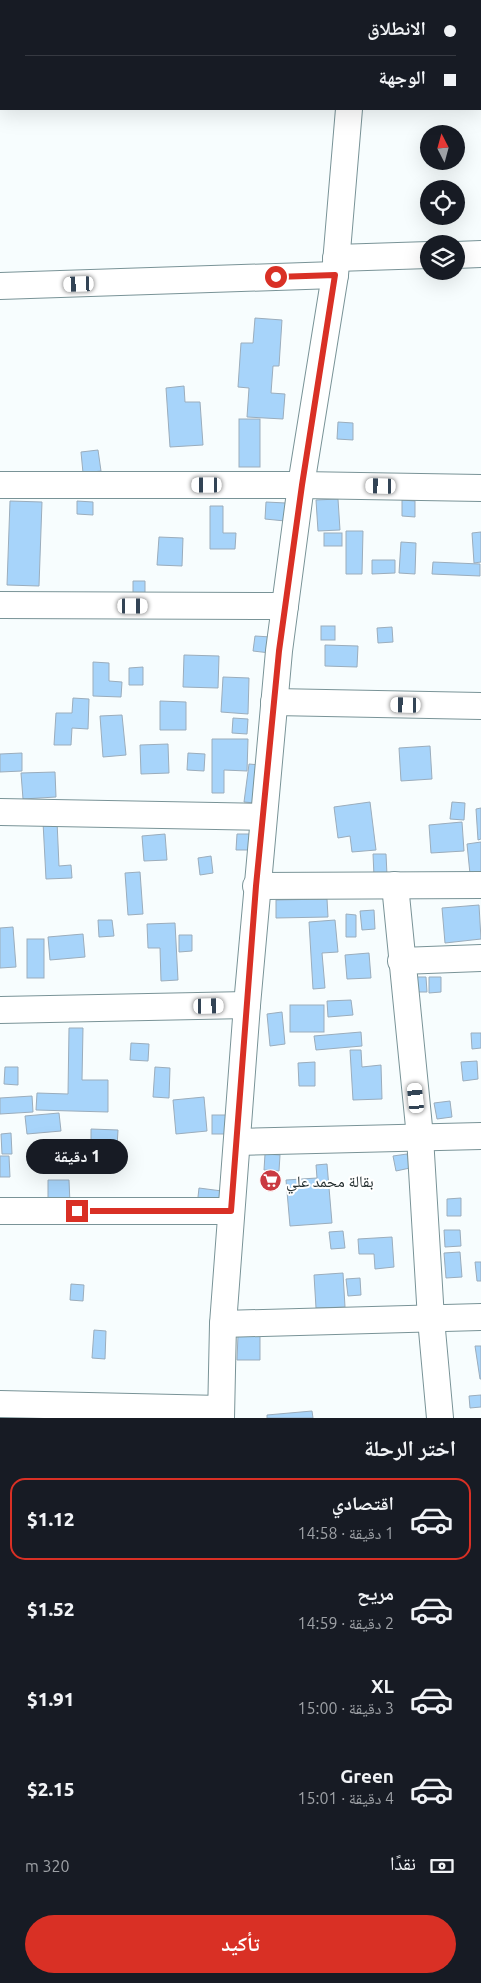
<!DOCTYPE html>
<html lang="ar">
<head>
<meta charset="utf-8">
<style>
	:root { --surface:#171b24; --page:#242831; --text:#f1f3f6; --muted:#9ea1a6; --line:#363941; --accent:#d93025 }
	body { margin:0; font-family:Ubuntu,"Noto Naskh Arabic",sans-serif; background:var(--page); color:var(--text); direction:rtl; height:100vh; display:flex; flex-direction:column; font-size:19px; white-space:nowrap }
	* { box-sizing:border-box; margin:0 }
	p { font-size:16px; color:var(--muted) }
	.icon { flex:none; width:28px; height:28px; fill:none; stroke:currentColor; stroke-width:2; stroke-linecap:round; stroke-linejoin:round }
	.map { position:relative; height:1418px; overflow:hidden; direction:ltr }
	.side { display:flex; flex-direction:column; background:var(--surface); flex:1 }
	.side>* { flex:none }
	.hud { position:absolute; left:0px; top:0px; width:481px; height:110px; box-shadow:0 5px 20px #0002; direction:rtl; display:grid; align-content:center; height:110px; padding:0 25px; background:var(--surface) }
	.needle { width:32px; rotate:354deg }
	.controls { position:absolute; left:420px; top:125px; display:grid; gap:10px }
	.controls a { display:grid; place-items:center; width:45px; height:45px; border-radius:50%; background:var(--surface); box-shadow:0 5px 20px #0002; font-size:25px }
	.end { position:absolute; width:22px; height:22px; margin:-11px; border:6px solid #d93025; background:#fff; box-shadow:0 0 0 2px #fff }
	.from { border-radius:50% }
	.bubble { position:absolute; height:35px; border-radius:18px; background:var(--surface); box-shadow:0 5px 20px #0002; font-size:16px; font-weight:800; line-height:35px; text-align:center; direction:rtl }
	.car { position:absolute; width:15px; height:30px; margin:-15px -8px; border-radius:6px; box-shadow:0 0 4px 1px #0007; background:linear-gradient(#fff 24%,#345 0 40%,#fff 0 76%,#345 0 86%,#fff 0) }
	.hud b { display:flex; align-items:center; gap:18px; height:48px; font-size:19px }
	.hud b+b { border-top:1px solid var(--line) }
	.hud i { width:12px; height:12px; background:var(--text) }
	ul { padding:0; list-style:none }
	li { display:flex; align-items:center; gap:15px; height:82px; margin:0 10px 8px; padding:0 15px; border:2px solid transparent; border-radius:15px }
	li div { flex:1 }
	li b { display:block; font-size:19px }
	li em { font-style:normal; font-weight:800 }
	li.active { border-color:var(--accent) }
	li>.icon { width:45px; height:45px; stroke-width:1.5 }
	h2 { padding:0 25px; font-size:22px; line-height:60px }
	.pay { display:flex; align-items:center; gap:12px; height:55px; padding:0 25px; font-size:19px }
	.pay p { margin-inline-start:auto }
	.primary-button { display:flex; gap:10px; margin-top:auto; padding:10px 25px }
	.primary-button a { flex:1; height:58px; border-radius:30px; background:var(--accent); color:#fff; font-size:20px; font-weight:800; line-height:58px; text-align:center }
	.map>svg:first-child { display:block }
	.building { fill:#a7d4fa; stroke:#9badbc }
	.lines { fill:none; stroke-linecap:round; stroke-linejoin:round }
	.minor-casing { stroke:#799397; stroke-width:28 }
	.minor { stroke:#fff; stroke-width:26 }
	.route { stroke:#d93025; stroke-width:6 }
	.labels { text-anchor:middle; dominant-baseline:central; stroke-width:4; stroke-linejoin:round; paint-order:stroke }
	.poi-label { font-size:16px; fill:#253031; stroke:#fff; text-anchor:start }
</style>
</head>
<body>
<div class="map">
<svg width="481" height="1418" viewBox="0 0 481 1418">
	<rect width="100%" height="100%" fill="#f7fdfe"/>
	<g class="building">
		<path d="M255,318L282,320L279,366H273L271,393L285,394L283,419L247,417L249,388L238,387L241,343H253Z"/>
		<path d="M184,386L185,402H200L203,445L170,447L166,388Z"/>
		<rect x="239" y="419" width="21" height="48"/>
		<path d="M338,422L353,423V440L337,439Z"/>
		<path d="M98,450L101,471L83,473L81,452Z"/>
		<path d="M338,499L340,530L318,531L316,500Z"/>
		<path d="M402,500L415,501V517L402,516Z"/>
		<path d="M10,501L42,502L39,586L7,585Z"/>
		<path d="M77,501L93,502V515L77,514Z"/>
		<path d="M266,502L286,503L285,521L265,519Z"/>
		<path d="M210,506H223V533H236L235,549H210Z"/>
		<path d="M346,531H363L362,574H346Z"/>
		<path d="M481,532V562L474,563L472,533Z"/>
		<rect x="324" y="533" width="18" height="13"/>
		<path d="M159,537L183,538L182,566L157,565Z"/>
		<path d="M401,542L416,543L415,574L399,573Z"/>
		<path d="M372,560H395V573L372,574Z"/>
		<path d="M433,562L480,564V576L432,574Z"/>
		<path d="M133,581H145V598L133,597Z"/>
		<rect x="321" y="626" width="14" height="14"/>
		<path d="M392,627L393,642L378,643L377,628Z"/>
		<path d="M255,636L271,637L270,653L253,651Z"/>
		<path d="M325,645L358,646L357,667L325,666Z"/>
		<path d="M184,655L219,656L218,688L183,687Z"/>
		<path d="M93,662L109,663V681L122,682L121,697L93,696Z"/>
		<path d="M143,667V685H129V668Z"/>
		<path d="M223,677L249,678L248,714L221,712Z"/>
		<path d="M73,698L89,699L88,729L72,728L71,745H54L56,713H72Z"/>
		<path d="M160,701L186,702V730H160Z"/>
		<path d="M122,715L126,755L103,757L100,716Z"/>
		<path d="M233,718L248,719L247,734L232,733Z"/>
		<path d="M212,739H248L247,771L224,770V793H212Z"/>
		<path d="M168,744L169,773L141,774L140,745Z"/>
		<path d="M430,746L432,779L401,781L399,748Z"/>
		<path d="M22,753V771L0,772V754Z"/>
		<path d="M188,753L205,754L204,771L187,770Z"/>
		<path d="M249,764L260,765L255,803L244,802Z"/>
		<path d="M55,772L56,797L23,799L21,773Z"/>
		<path d="M370,802L376,850L352,852L350,836L338,838L334,807Z"/>
		<path d="M452,802L465,803L464,820L450,819Z"/>
		<path d="M481,808V839L478,840L476,809Z"/>
		<path d="M57,821L59,866L71,865L72,878L46,879L43,822Z"/>
		<path d="M462,822L464,851L431,853L429,825Z"/>
		<path d="M165,834L167,860L144,861L142,836Z"/>
		<path d="M237,834H251L250,850H236Z"/>
		<path d="M481,842V873L470,874L467,844Z"/>
		<path d="M373,854H386L387,875L374,876Z"/>
		<path d="M211,856L213,873L200,875L198,858Z"/>
		<path d="M140,872L143,914L128,915L125,873Z"/>
		<path d="M327,899L328,917L276,918V900Z"/>
		<path d="M479,905L481,939L445,943L442,908Z"/>
		<path d="M374,910L375,929L362,930L360,911Z"/>
		<path d="M346,914L356,915V937H346Z"/>
		<path d="M98,920H112L114,936L99,937Z"/>
		<path d="M335,920L338,952L322,953L325,988L313,989L309,922Z"/>
		<path d="M175,923L178,980L161,981L160,948H148L147,924Z"/>
		<path d="M13,927L16,967L0,968V928Z"/>
		<path d="M83,934L85,957L50,960L48,937Z"/>
		<path d="M179,935H192V951L179,952Z"/>
		<rect x="27" y="939" width="17" height="39"/>
		<path d="M369,953L371,978L347,979L345,955Z"/>
		<path d="M416,977H426L427,992H417Z"/>
		<path d="M429,977H441V992L429,993Z"/>
		<path d="M351,1000L353,1015L328,1017L327,1001Z"/>
		<rect x="290" y="1005" width="34" height="27"/>
		<path d="M282,1012L285,1044L270,1046L267,1014Z"/>
		<path d="M69,1028H83L82,1080H108V1112L36,1110L37,1093L68,1094Z"/>
		<path d="M361,1032L362,1046L316,1050L314,1036Z"/>
		<path d="M471,1033H481V1048L472,1049Z"/>
		<path d="M131,1043L149,1044L148,1061L130,1060Z"/>
		<path d="M350,1050H361L362,1067L381,1065L382,1099L353,1100Z"/>
		<path d="M477,1061L478,1079L463,1081L461,1062Z"/>
		<path d="M315,1062V1086H299L298,1063Z"/>
		<path d="M5,1067H18V1085L4,1084Z"/>
		<path d="M155,1067L170,1068L169,1098L153,1097Z"/>
		<path d="M32,1096L33,1112L0,1114V1098Z"/>
		<path d="M204,1097L207,1131L176,1134L173,1100Z"/>
		<path d="M450,1101L452,1117L437,1119L434,1103Z"/>
		<path d="M59,1113L61,1131L27,1134L25,1116Z"/>
		<rect x="212" y="1115" width="14" height="19"/>
		<path d="M91,1129L118,1130L117,1147L91,1146Z"/>
		<path d="M11,1133L12,1154H2L1,1134Z"/>
		<path d="M265,1154L280,1155L279,1171L264,1170Z"/>
		<path d="M407,1154L410,1168L396,1171L393,1156Z"/>
		<path d="M0,1156H9L10,1177H0Z"/>
		<path d="M327,1164L332,1223L290,1226L286,1180L317,1178L316,1165Z"/>
		<path d="M48,1180H69L70,1204L48,1203Z"/>
		<path d="M199,1188L222,1191L220,1208L197,1206Z"/>
		<path d="M461,1198V1216H447V1199Z"/>
		<path d="M444,1230H460L461,1246L445,1247Z"/>
		<path d="M343,1231L345,1248L331,1249L329,1232Z"/>
		<path d="M392,1237L394,1267L375,1269L374,1254H359L358,1239Z"/>
		<path d="M460,1252L462,1277L446,1278L444,1253Z"/>
		<path d="M475,1262H481V1281H477Z"/>
		<path d="M343,1273L345,1307L316,1308L314,1275Z"/>
		<path d="M360,1278L361,1295L348,1296L346,1279Z"/>
		<path d="M71,1284L84,1285L83,1301L70,1300Z"/>
		<path d="M94,1330L106,1331L105,1359L92,1358Z"/>
		<path d="M238,1335H260V1360H237Z"/>
		<path d="M475,1346H481V1379H480Z"/>
		<path d="M481,1395V1407L470,1408L469,1396Z"/>
		<path d="M312,1411L313,1418H267V1415Z"/>
	</g>
	<g class="lines">
		<defs>
			<g id="minor">
				<path d="M368,1V0"/>
				<path d="M480,36H481"/>
				<path d="M0,68H1"/>
				<path d="M456,255L481,254"/>
				<path d="M336,258L429,255"/>
				<path d="M0,286L335,275"/>
				<path d="M0,485H301L481,488"/>
				<path d="M0,605L285,606"/>
				<path d="M274,702L481,706"/>
				<path d="M0,812L263,817"/>
				<path d="M395,885L420,1137L431,1319L440,1418"/>
				<path d="M256,886L481,885"/>
				<path d="M401,961L481,958"/>
				<path d="M0,1010L247,1005"/>
				<path d="M237,1142L481,1136"/>
				<path d="M0,1211H231"/>
				<path d="M223,1324L481,1317"/>
				<path d="M0,1404L221,1409"/>
				<path d="M221,1418L223,1324L247,1005L279,651L301,485L335,275L349,109"/>
			</g>
		</defs>
		<use href="#minor" class="minor-casing"/>
		<use href="#minor" class="minor"/>
	</g>
	<g class="lines">
		<path class="route" d="M77,1211H231L256,886L279,651L302,485L335,275L276,277"/>
	</g>
	<defs>
		<symbol id="supermarket-disc" viewBox="-11 -11 22 22"><circle r="9.5" fill="#ca3a41" stroke="#fff"/><path d="M-6-5.5h2.5l.6 2H6L4.5 2H-2.5L-4.4-4H-6ZM-1.5 3.2a1.3 1.3 0 1 0 .1 0ZM3 3.2a1.3 1.3 0 1 0 .1 0Z" fill="#fff"/></symbol>
	</defs>
	<g fill-rule="evenodd">
		<use href="#supermarket-disc" x="258" y="1168" width="25" height="25"/>
	</g>
	<g class="labels">
		<g class="poi-label">
			<text x="286" y="1181">بقالة محمد علي</text>
		</g>
	</g>
</svg>
<div class="controls">
<a><svg class="needle" viewBox="-14 -14 28 28"><path d="M0-13l5 13h-10z" fill="#e53935"/><path d="M0 13l5-13h-10z" fill="#9ea1a6"/></svg></a>
<a><svg class="icon" aria-label="locate" viewBox="0 0 24 24"><circle cx="12" cy="12" r="6"/><path d="M12 2v4M12 18v4M2 12h4M18 12h4"/></svg></a>
<a><svg class="icon" aria-label="layers" viewBox="0 0 24 24"><path d="M12 4l9 5-9 5-9-5zM3 14l9 5 9-5"/></svg></a>
</div>
<i class="end from" style="left:276px;top:277px"></i>
<i class="end" style="left:77px;top:1211px"></i>
<div class="bubble" style="left:26px;top:1139px;width:102px">1 دقيقة</div>
<i class="car" style="left:79px;top:284px;rotate:268deg"></i>
<i class="car" style="left:207px;top:485px;rotate:270deg"></i>
<i class="car" style="left:381px;top:486px;rotate:271deg"></i>
<i class="car" style="left:133px;top:606px;rotate:90deg"></i>
<i class="car" style="left:406px;top:705px;rotate:271deg"></i>
<i class="car" style="left:209px;top:1006px;rotate:89deg"></i>
<i class="car" style="left:416px;top:1098px;rotate:354deg"></i>
<div class="hud">
<b><i class="from"></i>الانطلاق</b>
<b><i></i>الوجهة</b>
</div>
</div>
<section class="side">
<h2>اختر الرحلة</h2>
<ul>
<li class="active"><svg class="icon" aria-label="car" viewBox="0 0 24 24"><path d="M5 17H2v-5l4-1 3-4h7l3 4 3 1v5h-3M9 17h6M6 11h13"/><circle cx="7" cy="17" r="2"/><circle cx="17" cy="17" r="2"/></svg><div><b>اقتصادي</b><p>1 دقيقة · 14:58</p></div><em>$1.12</em></li>
<li><svg class="icon" aria-label="car" viewBox="0 0 24 24"><path d="M5 17H2v-5l4-1 3-4h7l3 4 3 1v5h-3M9 17h6M6 11h13"/><circle cx="7" cy="17" r="2"/><circle cx="17" cy="17" r="2"/></svg><div><b>مريح</b><p>2 دقيقة · 14:59</p></div><em>$1.52</em></li>
<li><svg class="icon" aria-label="car" viewBox="0 0 24 24"><path d="M5 17H2v-5l4-1 3-4h7l3 4 3 1v5h-3M9 17h6M6 11h13"/><circle cx="7" cy="17" r="2"/><circle cx="17" cy="17" r="2"/></svg><div><b>XL</b><p>3 دقيقة · 15:00</p></div><em>$1.91</em></li>
<li><svg class="icon" aria-label="car" viewBox="0 0 24 24"><path d="M5 17H2v-5l4-1 3-4h7l3 4 3 1v5h-3M9 17h6M6 11h13"/><circle cx="7" cy="17" r="2"/><circle cx="17" cy="17" r="2"/></svg><div><b>Green</b><p>4 دقيقة · 15:01</p></div><em>$2.15</em></li>
</ul>
<div class="pay"><svg class="icon" aria-label="cash" viewBox="0 0 24 24"><path d="M3 7h18v10H3z"/><circle cx="12" cy="12" r="2"/></svg>نقدًا<p>320 m</p></div>
<div class="primary-button"><a>تأكيد</a></div>
</section>
</body>
</html>
